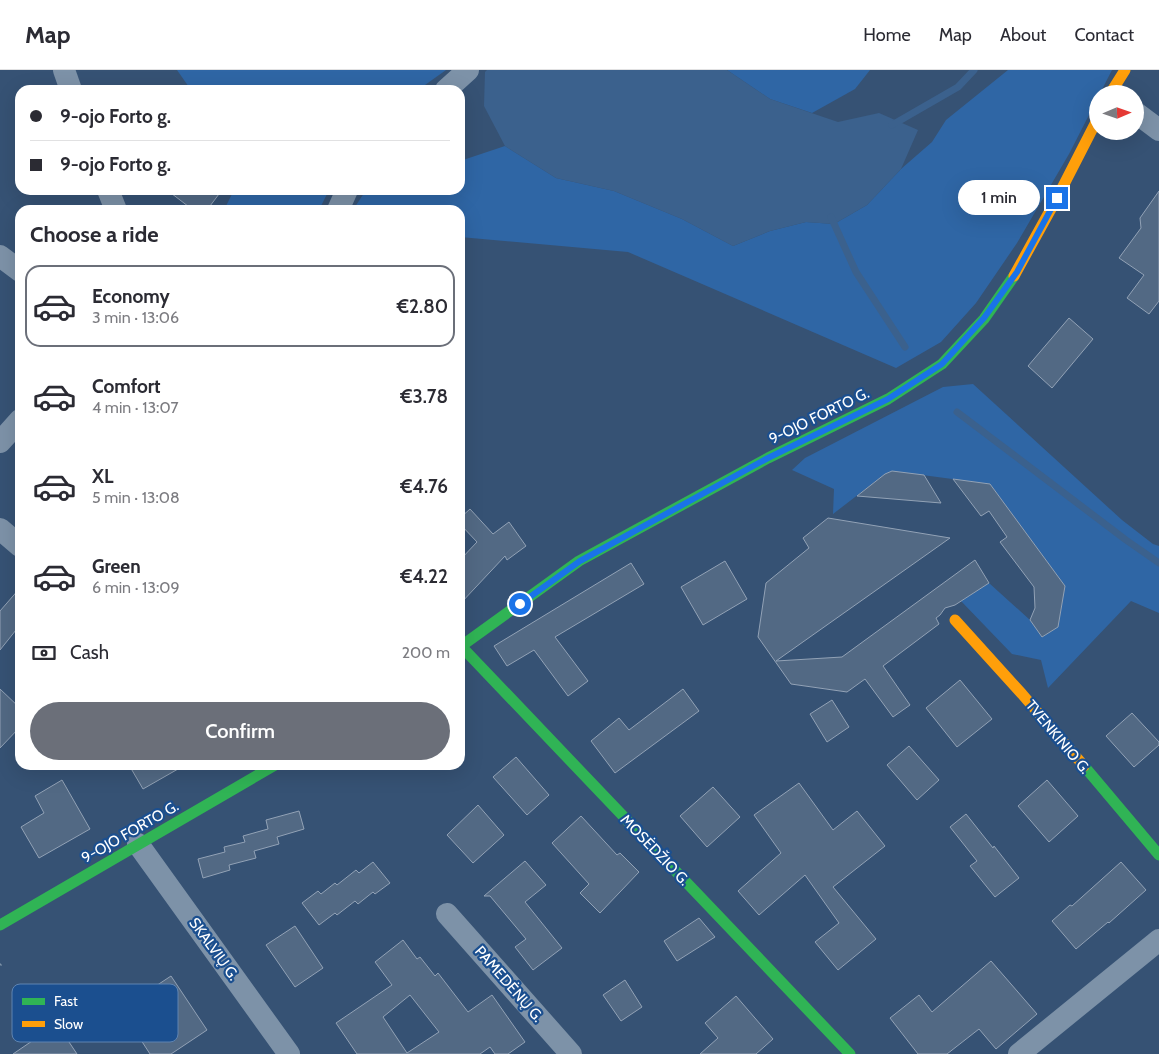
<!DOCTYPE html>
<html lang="en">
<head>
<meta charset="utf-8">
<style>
	:root { --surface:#fff; --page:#f2f2f3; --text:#2b2b33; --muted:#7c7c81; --line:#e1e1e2; --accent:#6b6f79 }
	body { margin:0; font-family:Cabin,sans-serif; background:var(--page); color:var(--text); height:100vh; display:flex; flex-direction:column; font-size:19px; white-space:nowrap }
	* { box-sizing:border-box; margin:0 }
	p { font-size:16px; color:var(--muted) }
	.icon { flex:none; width:28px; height:28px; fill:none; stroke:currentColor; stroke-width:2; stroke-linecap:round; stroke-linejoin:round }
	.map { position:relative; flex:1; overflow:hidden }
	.panel { position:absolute; left:15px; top:135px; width:450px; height:565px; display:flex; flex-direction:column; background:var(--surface); border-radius:15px; box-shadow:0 5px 20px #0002 }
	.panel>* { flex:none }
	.top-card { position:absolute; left:15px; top:15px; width:450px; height:110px; border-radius:15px; box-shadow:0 5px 20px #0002; display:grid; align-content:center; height:110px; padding:0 15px; background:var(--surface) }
	.needle { width:32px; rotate:88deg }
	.fabs { position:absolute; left:1089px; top:15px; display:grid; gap:10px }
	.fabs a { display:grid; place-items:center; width:55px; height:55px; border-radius:50%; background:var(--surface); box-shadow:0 5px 20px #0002; font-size:25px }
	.end { position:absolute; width:22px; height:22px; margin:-11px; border:6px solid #1a73e8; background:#fff; box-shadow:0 0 0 2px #fff }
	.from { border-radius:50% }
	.bubble { position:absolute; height:35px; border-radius:18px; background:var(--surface); box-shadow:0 5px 20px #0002; font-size:16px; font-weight:600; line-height:35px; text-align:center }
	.top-card b { display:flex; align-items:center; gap:18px; height:48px; font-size:19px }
	.top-card b+b { border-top:1px solid var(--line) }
	.top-card i { width:12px; height:12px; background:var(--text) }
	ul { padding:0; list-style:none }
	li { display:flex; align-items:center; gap:15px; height:82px; margin:0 10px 8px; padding:0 5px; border:2px solid transparent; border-radius:15px }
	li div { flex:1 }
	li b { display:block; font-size:19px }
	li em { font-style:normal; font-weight:600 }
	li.on { border-color:var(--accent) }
	li>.icon { width:45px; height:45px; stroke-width:1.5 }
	h2 { padding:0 15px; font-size:22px; line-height:60px }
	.pay { display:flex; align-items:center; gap:12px; height:55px; padding:0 15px; font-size:19px }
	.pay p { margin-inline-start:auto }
	.cta { display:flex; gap:10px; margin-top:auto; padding:10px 15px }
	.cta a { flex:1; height:58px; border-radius:30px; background:var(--accent); color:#fff; font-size:20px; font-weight:600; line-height:58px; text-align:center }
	header { display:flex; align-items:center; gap:30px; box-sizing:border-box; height:70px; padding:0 25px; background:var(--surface); border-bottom:1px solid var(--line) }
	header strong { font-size:24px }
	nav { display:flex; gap:28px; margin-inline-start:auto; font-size:18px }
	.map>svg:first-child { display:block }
	.green { fill:#2f66a5 }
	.water { fill:#3b618d }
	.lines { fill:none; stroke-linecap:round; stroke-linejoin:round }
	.stream { stroke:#3b618d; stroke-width:7 }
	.building { fill:#526984; stroke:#92a2b6; fill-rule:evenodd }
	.path { stroke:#7d92a8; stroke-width:3; stroke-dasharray:2.5 4; stroke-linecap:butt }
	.street { stroke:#7d92a8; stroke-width:22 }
	.fast { stroke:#30b455; stroke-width:11 }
	.slow { stroke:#ff9f0a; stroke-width:11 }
	.route { stroke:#1a73e8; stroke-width:6 }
	.labels { text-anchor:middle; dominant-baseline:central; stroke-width:4.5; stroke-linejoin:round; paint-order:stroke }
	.street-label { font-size:15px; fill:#fff; stroke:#1b4f8f }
	.key { fill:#1b4f8f; stroke:#5f84b1; stroke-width:1 }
	.key-label { font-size:14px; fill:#fff }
</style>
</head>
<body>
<header>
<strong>Map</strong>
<nav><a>Home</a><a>Map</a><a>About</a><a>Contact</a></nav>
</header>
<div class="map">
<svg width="1159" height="984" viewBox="0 0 1159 984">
	<rect width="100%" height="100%" fill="#365274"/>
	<g class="green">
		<path d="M177,0H446L418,20H191Z"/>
		<path d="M727,0H870L855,19L812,43L770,29Z"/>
		<path d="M1008,0H1112L1069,84L1017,173L976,233L941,272L896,298L628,182L460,167V140H353L366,120H460V91L505,76L556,108L614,121L682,149L733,176L770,161L806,152L834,154L867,135L901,99L932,72L946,50Z"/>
		<path d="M234,120H329L319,140H224Z"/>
		<path d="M973,314L1122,450L1153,474L1159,476V543L1131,531L1048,618L1041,590L1012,584L961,531L989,513L1030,550L1042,567L1058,557L1065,516L990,414L892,401L885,404L833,444L834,419L792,400L805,388L943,317Z"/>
	</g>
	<path class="water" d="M487,0H727L770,29L838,52L879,43L918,60L901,99L867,135L834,154L806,152L770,161L733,176L682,149L614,121L556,108L505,76L484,36L485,2Z"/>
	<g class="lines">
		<g class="stream">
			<path d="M892,55L958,17L974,0"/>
			<path d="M831,147L856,202L905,277"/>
			<path d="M957,342L1126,470L1159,493"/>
		</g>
	</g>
	<g class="building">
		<path d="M167,120H222L207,140H193Z"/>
		<path d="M1159,121V231L1149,244L1127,228L1144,205L1119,188L1141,158L1140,148Z"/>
		<path d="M1069,248L1093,269L1052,318L1028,296Z"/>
		<path d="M892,401L924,405L941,433L857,426L885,404Z"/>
		<path d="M953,409L990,414L1065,516L1058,557L1042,567L1030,550L1035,538L1034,517L1000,472L1007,467L989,441L981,446Z"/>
		<path d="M470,439L493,464L509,452L526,476L507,490L505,486L460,534V490L477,472L460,454V448Z"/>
		<path d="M828,448L950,468L776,591L842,587L975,490L989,513L955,535L945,538L940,545L936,548L939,554L883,596L910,635L893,647L865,609L847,622L791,614L758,567L766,513L809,478L803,468Z"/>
		<path d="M725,491L747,529L703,555L681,517Z"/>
		<path d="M631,493L644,514L555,567L588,611L568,626L534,580L507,596L494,576Z"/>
		<path d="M20,518V555L0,580V541Z"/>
		<path d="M960,610L992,649L957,677L926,638Z"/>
		<path d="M0,619L20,638V657L0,678Z"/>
		<path d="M683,619L699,641L615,703L591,671L619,648L629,660Z"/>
		<path d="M832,630L849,657L827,672L810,644Z"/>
		<path d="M1132,643L1159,672V675L1134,697L1106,666Z"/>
		<path d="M909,676L939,710L917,730L887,695Z"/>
		<path d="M516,687L549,725L527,745L493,707Z"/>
		<path d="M129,695H185L143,719Z"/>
		<path d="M62,710L90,759L39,788L21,757L44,743L35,726Z"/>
		<path d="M1047,710L1078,746L1049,772L1018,736Z"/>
		<path d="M799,713L833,760L857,741L885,776L833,817L876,869L838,900L815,872L839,853L805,805L759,845L738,821L781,783L754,745Z"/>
		<path d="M713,717L740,747L707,777L680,746Z"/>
		<path d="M478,735L504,765L473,793L447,765Z"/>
		<path d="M299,741L304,759L277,767L279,774L254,781L256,788L229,795L230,800L203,808L198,789L225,782L224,777L245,772L243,766L268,759L266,750Z"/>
		<path d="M966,744L993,778L994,776L1019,808L995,827L970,796L977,791L950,757Z"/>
		<path d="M581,746L617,785L620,783L639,802L600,843L580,823L589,814L552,773Z"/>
		<path d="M525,791L546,815L525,832L562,878L533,900L515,877L526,869L490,826H484Z"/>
		<path d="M373,792L390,813L375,824L373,822L358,834L355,831L337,845L335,843L319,855L302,833L318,821L321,824L335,813L337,815L356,800L359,803Z"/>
		<path d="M1121,792L1146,820L1109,853L1108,852L1076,879L1052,851L1070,835L1072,836Z"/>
		<path d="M699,848L715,867L677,891L664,871Z"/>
		<path d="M295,856L323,898L295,917L266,875Z"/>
		<path d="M403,870L417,889L420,887L435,906L438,903L468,942L492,925L525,972L508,984H495L490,977L480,984H357L336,953L392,915L375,892ZM410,925L439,962L407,983L383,947Z"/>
		<path d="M991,891L1037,944L996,979L979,959L947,984H918L890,948L919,925L932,942Z"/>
		<path d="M171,906L207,960L171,984H150L121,939Z"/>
		<path d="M625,910L642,937L621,951L603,925Z"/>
		<path d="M736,926L773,969L756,984H700L718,968L705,953Z"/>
		<path d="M57,954L77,984H13Z"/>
	</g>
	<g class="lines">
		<path class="path" d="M0,895L1,894"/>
		<g class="street">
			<path d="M64,0L71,20"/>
			<path d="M446,20L468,0"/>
			<path d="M1135,42L1159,60"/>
			<path d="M108,120L116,140"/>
			<path d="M338,140L347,120"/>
			<path d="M0,186L20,201"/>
			<path d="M0,372L20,350"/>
			<path d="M0,459L20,476"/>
			<path d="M138,774L289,984"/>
			<path d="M447,844L571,984"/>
			<path d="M1019,984L1159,870"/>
		</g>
		<g class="fast">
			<path d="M460,575L850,984"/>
			<path d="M460,577L579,491L768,388L888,329L942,294L984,249L1014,206"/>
			<path d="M1084,696L1159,785"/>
			<path d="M0,855L275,695"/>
		</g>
		<g class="slow">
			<path d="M1110,24L1125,0"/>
			<path d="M1014,206L1057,128L1098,48"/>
			<path d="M955,550L1022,624L1084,696"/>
		</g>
	</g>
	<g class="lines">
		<path class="route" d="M520,534L580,491L768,388L888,329L942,294L984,248L1017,202L1057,128"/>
	</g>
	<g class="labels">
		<g class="street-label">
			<text transform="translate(819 346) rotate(-26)">9-OJO FORTO G.</text>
			<text transform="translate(1058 667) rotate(50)">TVENKINIO G.</text>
			<text transform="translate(130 762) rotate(-30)">9-OJO FORTO G.</text>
			<text transform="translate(655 780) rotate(46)">MOSĖDŽIO G.</text>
			<text transform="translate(214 879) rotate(54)">SKALVIŲ G.</text>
			<text transform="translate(509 914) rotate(49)">PAMEDĖNŲ G.</text>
		</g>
	</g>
	<rect x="12" y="914" width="166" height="58" rx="8" class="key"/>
	<rect x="22" y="928" width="23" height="7" fill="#30b455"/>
	<rect x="22" y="951" width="23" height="6" fill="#ff9f0a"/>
	<g class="key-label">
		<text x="54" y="936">Fast</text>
		<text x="54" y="959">Slow</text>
	</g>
</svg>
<div class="fabs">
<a><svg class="needle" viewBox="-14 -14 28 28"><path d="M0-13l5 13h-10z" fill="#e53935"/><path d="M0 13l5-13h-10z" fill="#7c7c81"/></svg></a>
</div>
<i class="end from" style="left:520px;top:534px"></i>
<i class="end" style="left:1057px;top:128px"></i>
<div class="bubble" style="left:958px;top:110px;width:82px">1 min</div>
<div class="top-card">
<b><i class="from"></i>9-ojo Forto g.</b>
<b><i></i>9-ojo Forto g.</b>
</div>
<section class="panel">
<h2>Choose a ride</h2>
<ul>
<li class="on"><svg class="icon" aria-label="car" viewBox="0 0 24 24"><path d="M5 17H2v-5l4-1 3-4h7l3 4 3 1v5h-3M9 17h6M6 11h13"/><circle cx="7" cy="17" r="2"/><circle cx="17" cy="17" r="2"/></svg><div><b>Economy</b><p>3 min · 13:06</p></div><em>€2.80</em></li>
<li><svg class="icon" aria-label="car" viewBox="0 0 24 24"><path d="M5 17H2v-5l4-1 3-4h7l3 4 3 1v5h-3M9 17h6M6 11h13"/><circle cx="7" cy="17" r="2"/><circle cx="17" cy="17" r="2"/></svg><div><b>Comfort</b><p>4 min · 13:07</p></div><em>€3.78</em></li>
<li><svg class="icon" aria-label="car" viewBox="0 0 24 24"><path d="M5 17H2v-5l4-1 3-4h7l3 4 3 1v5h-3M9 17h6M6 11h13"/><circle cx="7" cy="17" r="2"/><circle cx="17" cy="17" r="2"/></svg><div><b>XL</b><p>5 min · 13:08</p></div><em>€4.76</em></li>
<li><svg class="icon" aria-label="car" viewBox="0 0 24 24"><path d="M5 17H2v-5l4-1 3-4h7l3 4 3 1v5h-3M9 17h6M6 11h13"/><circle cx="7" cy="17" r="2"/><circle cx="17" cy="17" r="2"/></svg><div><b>Green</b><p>6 min · 13:09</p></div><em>€4.22</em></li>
</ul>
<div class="pay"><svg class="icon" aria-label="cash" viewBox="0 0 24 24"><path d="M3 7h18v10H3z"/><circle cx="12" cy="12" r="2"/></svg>Cash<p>200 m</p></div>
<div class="cta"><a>Confirm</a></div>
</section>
</div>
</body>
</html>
